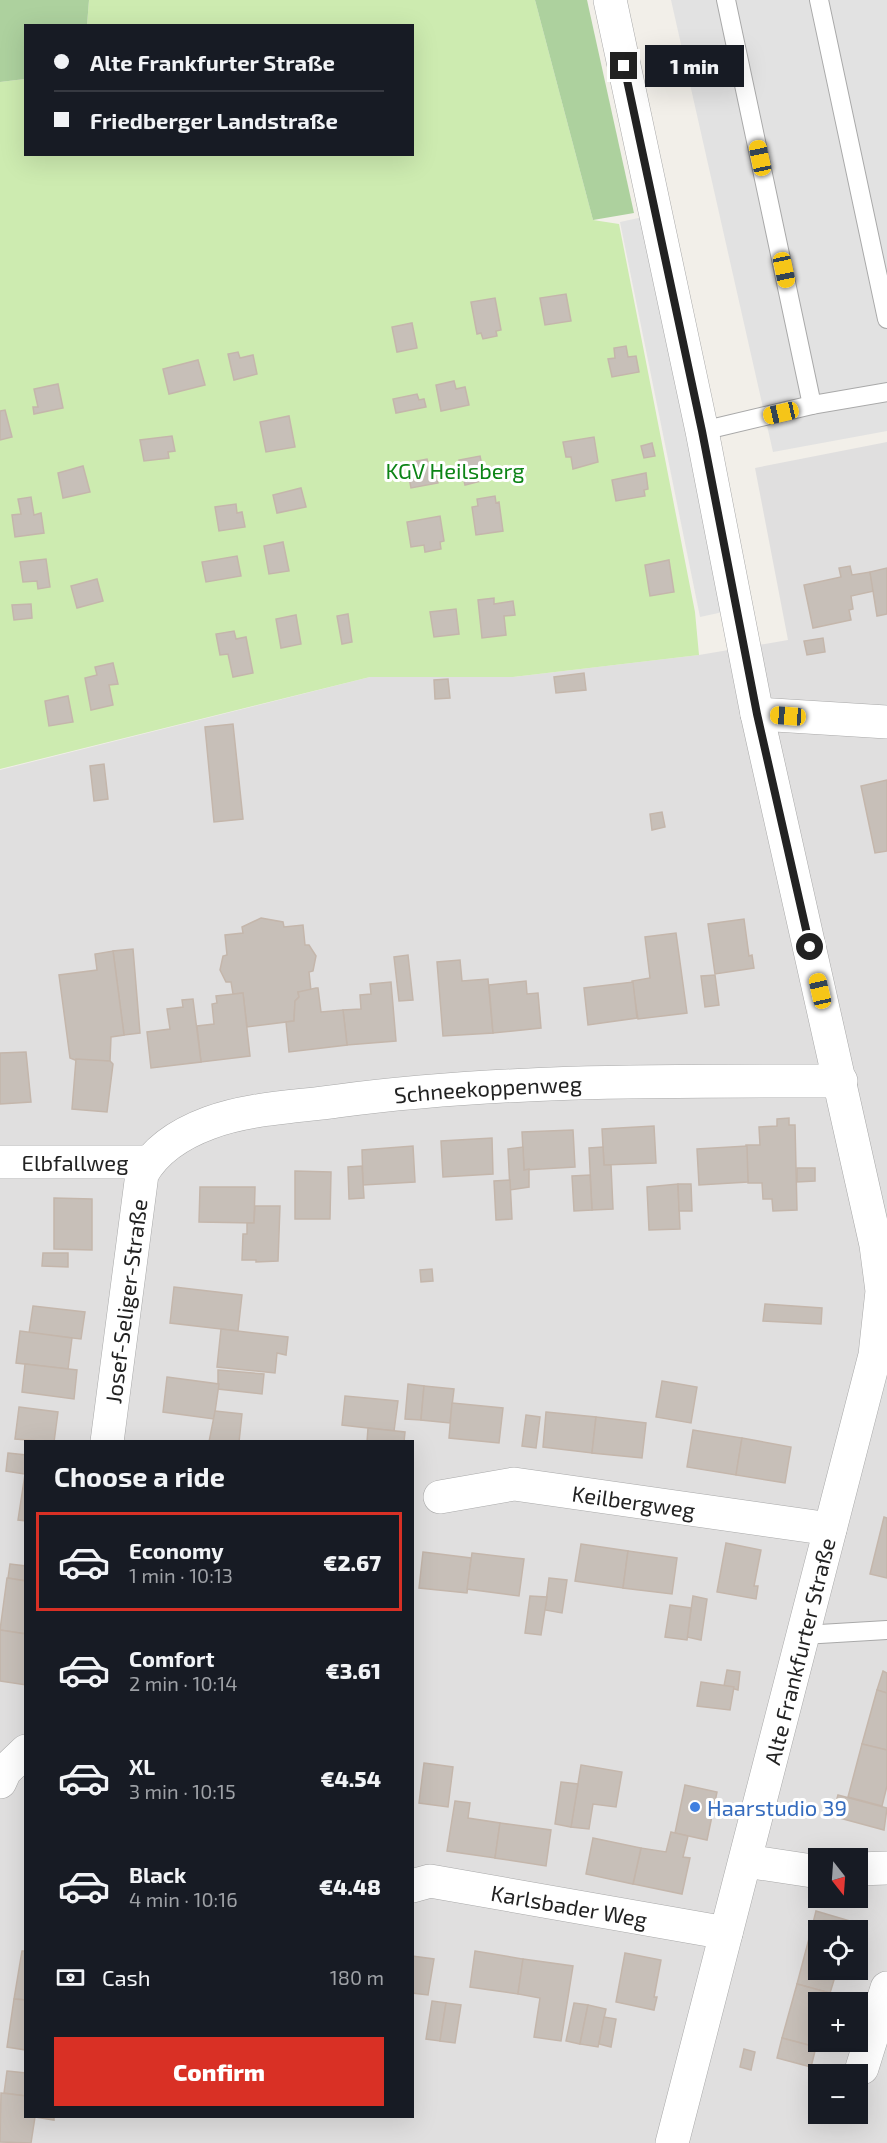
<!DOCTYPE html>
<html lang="en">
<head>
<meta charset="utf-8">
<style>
	:root { --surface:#171b24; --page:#242831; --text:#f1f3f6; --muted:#9ea1a6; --line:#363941; --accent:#d93025 }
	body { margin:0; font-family:"Exo 2",sans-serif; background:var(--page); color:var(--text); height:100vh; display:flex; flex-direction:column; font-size:22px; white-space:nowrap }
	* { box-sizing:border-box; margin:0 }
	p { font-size:20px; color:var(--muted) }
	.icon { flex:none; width:33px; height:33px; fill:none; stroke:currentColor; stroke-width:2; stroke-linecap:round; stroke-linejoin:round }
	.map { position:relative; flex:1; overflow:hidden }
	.sheet { position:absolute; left:24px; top:1440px; width:390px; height:678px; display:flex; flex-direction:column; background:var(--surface); border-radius:0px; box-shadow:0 6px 24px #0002 }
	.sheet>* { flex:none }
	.hud { position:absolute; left:24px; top:24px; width:390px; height:132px; border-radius:0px; box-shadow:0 6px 24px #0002; display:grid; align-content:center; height:132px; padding:0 30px; background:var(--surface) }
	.needle { width:39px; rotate:163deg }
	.buttons { position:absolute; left:808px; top:1848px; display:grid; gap:12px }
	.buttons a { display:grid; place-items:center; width:60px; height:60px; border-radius:0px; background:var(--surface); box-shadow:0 6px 24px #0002; font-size:30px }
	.end { position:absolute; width:27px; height:27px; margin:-14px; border:8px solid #222; background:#fff; box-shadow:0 0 0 3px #fff }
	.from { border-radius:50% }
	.bubble { position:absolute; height:42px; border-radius:0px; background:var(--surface); box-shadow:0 6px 24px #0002; font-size:20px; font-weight:800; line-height:42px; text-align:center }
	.car { position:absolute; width:18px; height:36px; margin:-18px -9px; border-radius:8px; box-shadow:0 0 4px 2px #0007; background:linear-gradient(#f5c518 24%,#345 0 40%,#f5c518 0 76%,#345 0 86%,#f5c518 0) }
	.hud b { display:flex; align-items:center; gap:21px; height:57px; font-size:22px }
	.hud b+b { border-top:2px solid var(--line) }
	.hud i { width:15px; height:15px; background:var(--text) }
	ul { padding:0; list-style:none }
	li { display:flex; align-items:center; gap:18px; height:99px; margin:0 12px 9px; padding:0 18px; border:3px solid transparent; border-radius:0px }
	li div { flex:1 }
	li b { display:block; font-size:22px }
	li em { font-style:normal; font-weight:800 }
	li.on { border-color:var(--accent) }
	li>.icon { width:54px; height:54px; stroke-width:1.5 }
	h2 { padding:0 30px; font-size:27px; line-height:72px }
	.pay { display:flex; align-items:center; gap:15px; height:66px; padding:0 30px; font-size:22px }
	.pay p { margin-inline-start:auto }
	.button { display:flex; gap:12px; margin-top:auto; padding:12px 30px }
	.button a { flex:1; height:69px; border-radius:0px; background:var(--accent); color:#fff; font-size:24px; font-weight:800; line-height:69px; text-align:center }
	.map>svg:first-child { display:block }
	.residential { fill:#e0dfdf; fill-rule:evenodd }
	.grass { fill:#cdebb0 }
	.forest { fill:#add19e }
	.parking { fill:#e2e2e2 }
	.building { fill:#c7bfb8; stroke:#c4b6ab; stroke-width:1.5 }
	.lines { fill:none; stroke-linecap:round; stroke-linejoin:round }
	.service-casing { stroke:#a9a9a9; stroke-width:20 }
	.minor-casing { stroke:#a9a9a9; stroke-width:34 }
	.tertiary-casing { stroke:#a9a9a9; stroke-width:34 }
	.service { stroke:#fff; stroke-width:18 }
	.minor { stroke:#fff; stroke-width:33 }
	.tertiary { stroke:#fff; stroke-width:33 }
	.route { stroke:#222; stroke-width:8 }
	.shop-dot { fill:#3f7fe0; stroke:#fff; stroke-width:2 }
	.labels { text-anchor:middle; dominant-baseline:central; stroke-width:6; stroke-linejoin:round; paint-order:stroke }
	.park-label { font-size:22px; fill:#0c8416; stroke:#fff }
	.street-label { font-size:22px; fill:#222; stroke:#fff }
	.shop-label { font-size:22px; fill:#366cbe; stroke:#fff; text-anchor:start }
</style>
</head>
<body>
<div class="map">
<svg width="887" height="2143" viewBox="0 0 887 2143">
	<rect width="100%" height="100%" fill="#f2efe9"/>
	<path class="residential" d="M887,442V2143H0V770L370,677H513L699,655L788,640L755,468ZM26,1442H412V2116H26ZM819,1858H858V1898H819ZM819,1930H858V1970H819ZM819,2002H858V2042H819ZM819,2074H858V2114H819Z"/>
	<path class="grass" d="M89,0H535L593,220L619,224L695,612L699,655L513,677H370L0,769V82L25,79L26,154H412V26L87,25Z"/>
	<g class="forest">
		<path d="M0,0H89L87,25L26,26L25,79L0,82Z"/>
		<path d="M535,0H587L634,213L593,220Z"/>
	</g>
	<g class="parking">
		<path d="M671,0H887V431L773,452Z"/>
		<path d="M643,217L723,612L700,617L620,222Z"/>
	</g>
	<g class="building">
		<path d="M566,294L571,321L545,325L540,298Z"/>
		<path d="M495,298L501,330L496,331L497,336L483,339L481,333L477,334L471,302Z"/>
		<path d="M412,323L417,348L397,352L392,327Z"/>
		<path d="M626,346L628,357L636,356L639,372L612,377L608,359L615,358L614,348Z"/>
		<path d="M238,352L240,358L253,355L257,374L234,380L228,354Z"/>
		<path d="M198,360L205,385L169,394L163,369Z"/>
		<path d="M454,381L456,389L465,387L469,405L441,411L436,385Z"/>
		<path d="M58,384L63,408L34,414L33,407H38L34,389Z"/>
		<path d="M417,394L419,400L424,399L426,407L396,413L393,399Z"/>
		<path d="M5,410L12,437L0,440V411Z"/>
		<path d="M289,416L295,447L266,452L260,422Z"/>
		<path d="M172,436L175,451L168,452L169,458L144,461L140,440Z"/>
		<path d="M594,437L598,462L573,469L571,457H566L563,442Z"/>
		<path d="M652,443L655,456L644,458L641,446Z"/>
		<path d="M480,456L485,480L465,485L459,460Z"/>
		<path d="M427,459L430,471L435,470L438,483L411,488L406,463Z"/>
		<path d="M83,466L90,492L63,498L58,473Z"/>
		<path d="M646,473L648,489L644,490L645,496L616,501L612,480Z"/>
		<path d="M301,488L306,507L277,513L273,495Z"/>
		<path d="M495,496L496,503L499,502L503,531L476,535L472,507L478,506L477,499Z"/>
		<path d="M31,497L34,515L41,513L44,533L15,537L12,515L21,514L18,499Z"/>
		<path d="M236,504L237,513L242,512L245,527L219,531L215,507Z"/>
		<path d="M440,516L444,541L440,542L441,549L425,552L424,545L411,547L407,522Z"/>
		<path d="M283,542L289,571L269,574L264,546Z"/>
		<path d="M237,556L241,576L206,582L202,562Z"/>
		<path d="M46,559L50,587L38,589L37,581L23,582L20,562Z"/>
		<path d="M669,560L674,592L650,596L645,565Z"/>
		<path d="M850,566L852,575L870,572L874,591L851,596L853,609L849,610L851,620L813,628L804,585L841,577L839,568Z"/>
		<path d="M887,568V614L877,616L870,572Z"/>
		<path d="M97,579L103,601L77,608L71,586Z"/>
		<path d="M494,598V604L513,601L515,615L504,616L506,635L482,638L478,600Z"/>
		<path d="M31,604L32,618L14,620L12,605Z"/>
		<path d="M456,609L459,634L434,637L430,612Z"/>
		<path d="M348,614L352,642L342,644L337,616Z"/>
		<path d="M296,615L301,644L281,648L276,619Z"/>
		<path d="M234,631L236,639L246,637L253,673L233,677L228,654L220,655L216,634Z"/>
		<path d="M823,638L825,652L807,655L804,641Z"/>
		<path d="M113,663L118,684L109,685L113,705L91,710L85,678L97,675L95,667Z"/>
		<path d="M584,673L586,690L556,693L554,677Z"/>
		<path d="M448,679L450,698L435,699L434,680Z"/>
		<path d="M68,696L73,722L49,726L45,701Z"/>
		<path d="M233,724L243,819L214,822L205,727Z"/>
		<path d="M104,764L108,799L94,801L90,766Z"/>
		<path d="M887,780V851L875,853L861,786Z"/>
		<path d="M662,812L665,827L652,830L650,814Z"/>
		<path d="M261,918L283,922L284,927L303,925L305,945H309L316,956L313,971L309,972L311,991L298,992L299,997L295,1001L294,1021L247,1027L243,993L233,994L231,982H226L220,970L223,956L227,955L225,935L243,933L242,927Z"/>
		<path d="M744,919L749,956L752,955L754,968L715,974L708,924Z"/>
		<path d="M676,933L687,1013L638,1019L632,981L650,978L645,937Z"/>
		<path d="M133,949L140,1033L124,1035L113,951Z"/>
		<path d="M113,951L124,1035L111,1037L110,1061L75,1060L70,1058L59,975L97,970L95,954Z"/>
		<path d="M408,955L413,1000L399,1001L394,957Z"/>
		<path d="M460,960L462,981L488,979L493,1033L443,1036L437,962Z"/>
		<path d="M715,975L719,1005L705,1007L701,976Z"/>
		<path d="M526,981L527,994L538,993L541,1028L493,1033L489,985Z"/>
		<path d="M391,982L396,1041L347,1045L343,1010L361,1009L360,995L371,994L370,984Z"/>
		<path d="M633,982L637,1018L588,1025L584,988Z"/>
		<path d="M316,988H318L321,1012L343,1010L347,1045L289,1052L286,1022L294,1021L295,1001L299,997L298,992Z"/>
		<path d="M243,993L250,1056L201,1062L197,1026L214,1024L212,1004L217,1003L216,996Z"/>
		<path d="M193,999L201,1062L151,1068L147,1032L170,1029L167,1009L183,1007L182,1000Z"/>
		<path d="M26,1052L31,1102L0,1104V1053Z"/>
		<path d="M76,1059L110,1061L113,1064L107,1112L72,1109Z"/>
		<path d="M789,1118V1125H795L797,1210L773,1211L772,1199H763L762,1183H748L746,1145H760L759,1127L777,1126V1119Z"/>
		<path d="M654,1126L656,1163L604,1165L602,1129Z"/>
		<path d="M573,1130L575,1167L524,1170L522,1132Z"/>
		<path d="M492,1138L493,1174L443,1177L441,1141Z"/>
		<path d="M413,1146L415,1182L363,1185L362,1150Z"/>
		<path d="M747,1146L748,1182L699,1185L697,1149Z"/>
		<path d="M523,1147L524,1170L529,1169V1187L510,1190L508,1149Z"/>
		<path d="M603,1147L604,1165H611L613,1209L592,1210L589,1148Z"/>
		<path d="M362,1166L364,1198L349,1199L348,1167Z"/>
		<path d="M797,1168H815V1181L797,1182Z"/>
		<path d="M295,1171L331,1172L330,1219H295Z"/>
		<path d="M590,1175L592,1210L574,1211L572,1176Z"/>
		<path d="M510,1180L512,1219L496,1220L494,1181Z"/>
		<path d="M678,1184L680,1229L649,1230L647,1187Z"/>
		<path d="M678,1184H691L692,1211H679Z"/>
		<path d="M200,1187H255L254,1223L199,1222Z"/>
		<path d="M54,1198L92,1199V1250L54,1249Z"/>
		<path d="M255,1206H280L278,1261L256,1262V1260H242L243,1234H247V1223H254Z"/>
		<path d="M43,1253H68V1267L42,1266Z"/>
		<path d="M432,1269L433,1281L421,1282L420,1270Z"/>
		<path d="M174,1287L242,1295L238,1331L170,1323Z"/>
		<path d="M765,1304L822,1308L821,1324L763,1321Z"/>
		<path d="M33,1306L85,1312L81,1339L29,1333Z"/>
		<path d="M221,1329L288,1337L286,1355L277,1353L275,1373L217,1367Z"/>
		<path d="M20,1331L72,1338L68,1369L16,1363Z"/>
		<path d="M25,1364L77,1370L74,1399L22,1392Z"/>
		<path d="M218,1370L264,1374L262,1394L218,1389Z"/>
		<path d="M167,1377L219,1384L214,1419L163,1412Z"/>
		<path d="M662,1381L697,1387L691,1423L656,1417Z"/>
		<path d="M408,1384L424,1386L421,1420L405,1419Z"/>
		<path d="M424,1386L454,1389L450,1423L421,1420Z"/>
		<path d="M345,1396L398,1401L394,1431L342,1425Z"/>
		<path d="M452,1403L503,1408L499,1443L449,1438Z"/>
		<path d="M19,1407L58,1412L54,1442L15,1439Z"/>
		<path d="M215,1411L242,1414L239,1442H209Z"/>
		<path d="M546,1412L596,1417L592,1453L543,1447Z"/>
		<path d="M526,1415L540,1417L536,1448L522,1446Z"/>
		<path d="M596,1417L646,1423L642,1458L592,1453Z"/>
		<path d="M368,1428L405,1432L404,1442H367Z"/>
		<path d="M693,1430L742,1438L736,1475L687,1467Z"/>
		<path d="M742,1438L791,1447L785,1483L736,1475Z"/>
		<path d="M8,1453L26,1455V1521L18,1520L25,1474L6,1471Z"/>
		<path d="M884,1517L887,1518V1578L870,1574Z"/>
		<path d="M726,1543L761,1550L754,1586H758L756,1599L717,1592Z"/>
		<path d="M581,1544L628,1551L623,1588L575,1581Z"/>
		<path d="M628,1551L677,1558L672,1594L623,1588Z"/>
		<path d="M423,1552L471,1558L467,1593L419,1588Z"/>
		<path d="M472,1553L524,1559L519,1596L467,1589Z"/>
		<path d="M10,1564L26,1566V1581L8,1578Z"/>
		<path d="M7,1578L26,1581V1634L0,1630Z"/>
		<path d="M549,1578L567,1580L562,1613L545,1610Z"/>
		<path d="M530,1596L547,1597L541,1635L525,1633Z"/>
		<path d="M693,1596L707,1599L701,1640L687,1637Z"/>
		<path d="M670,1605L691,1608L687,1640L665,1637Z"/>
		<path d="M0,1630L26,1634V1685L0,1681Z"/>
		<path d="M727,1670L740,1672L738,1690L724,1686Z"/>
		<path d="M883,1671L887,1673V1693L877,1690Z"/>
		<path d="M701,1682L734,1687L730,1710L697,1706Z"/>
		<path d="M877,1690L887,1693V1750L862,1744Z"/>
		<path d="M862,1744L887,1750V1786L882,1806L848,1797Z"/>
		<path d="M424,1763L453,1767L448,1807L419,1803Z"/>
		<path d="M581,1765L622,1772L616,1807L593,1804L589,1829L571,1827Z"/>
		<path d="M561,1782L578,1784L571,1827L555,1824Z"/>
		<path d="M685,1785L717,1792L707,1840L675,1833Z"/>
		<path d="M838,1795L887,1808L884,1830L832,1816Z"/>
		<path d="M455,1801L470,1803L468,1818L500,1823L495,1858L447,1851Z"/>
		<path d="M500,1823L551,1830L546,1866L495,1858Z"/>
		<path d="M671,1832L688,1836L683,1857L690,1858L682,1894L633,1884L641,1848L666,1852Z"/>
		<path d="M593,1838L641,1848L633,1884L586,1874Z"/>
		<path d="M816,1911L850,1921L848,1930H819V1933L811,1931Z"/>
		<path d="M811,1931L819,1933V1970H837L830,1993L797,1984Z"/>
		<path d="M22,1951H26V2000L14,1999Z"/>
		<path d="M475,1951L523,1959L518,1994L470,1987Z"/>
		<path d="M625,1953L661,1960L654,1997H657L654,2010L616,2002Z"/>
		<path d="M412,1956L434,1959L428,1995L412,1993Z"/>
		<path d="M523,1959L573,1966L561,2041L534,2037L540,1998L518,1994Z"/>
		<path d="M797,1984L830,1993L828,2002H819V2036L816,2047L782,2038Z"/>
		<path d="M14,1999L26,2000V2050L7,2047Z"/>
		<path d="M432,2001L446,2003L440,2041L426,2039Z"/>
		<path d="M446,2003L461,2005L455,2043L440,2041Z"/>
		<path d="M574,2003L588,2005L580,2044L566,2041Z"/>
		<path d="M588,2005L606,2009L598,2047L580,2044Z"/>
		<path d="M604,2017L616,2019L611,2047L599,2044Z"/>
		<path d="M782,2038L816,2047L811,2067L777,2058Z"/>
		<path d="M744,2049L755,2052L751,2070L740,2067Z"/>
		<path d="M7,2071L26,2073V2096L4,2093Z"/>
		<path d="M1,2093L26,2096V2116H54V2120L35,2117L31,2143L0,2142Z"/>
	</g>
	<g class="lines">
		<defs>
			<g id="service">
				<path d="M726,0L812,405"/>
				<path d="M819,0L887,319"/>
				<path d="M702,431L812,405L887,392"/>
				<path d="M803,1635L887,1630"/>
			</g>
			<g id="minor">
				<path d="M757,714L887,722"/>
				<path id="s1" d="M0,1162H149"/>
				<path id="s2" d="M107,1442L142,1174C156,1149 182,1133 209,1123C249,1108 296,1107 338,1101C505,1079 673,1081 841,1081"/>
				<path id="s3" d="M440,1497L514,1484L830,1529"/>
				<path d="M0,1782L5,1771L26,1751"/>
				<path d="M746,1861L819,1872"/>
				<path d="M858,1869L887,1868"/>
				<path id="s4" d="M412,1886L430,1881L726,1933"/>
				<path d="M862,2068L887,1988"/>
			</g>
			<path id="tertiary" d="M610,0L702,431L757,714L876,1245L882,1291L875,1355L672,2143"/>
		</defs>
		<use href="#service" class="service-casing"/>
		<use href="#minor" class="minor-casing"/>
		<use href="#tertiary" class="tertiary-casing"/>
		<use href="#service" class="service"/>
		<use href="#minor" class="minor"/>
		<use href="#tertiary" class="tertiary"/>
	</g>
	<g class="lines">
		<path class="route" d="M624,66L702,431L757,714L810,947"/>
	</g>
	<circle class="shop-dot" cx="695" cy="1807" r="6"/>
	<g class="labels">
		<g class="park-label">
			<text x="455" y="470">KGV Heilsberg</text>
		</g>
		<g class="street-label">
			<text stroke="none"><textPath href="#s2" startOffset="638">Schneekoppenweg</textPath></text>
			<text stroke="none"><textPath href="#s1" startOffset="75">Elbfallweg</textPath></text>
			<text stroke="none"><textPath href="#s2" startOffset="142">Josef-Seliger-Straße</textPath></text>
			<text stroke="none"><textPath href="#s3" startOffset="196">Keilbergweg</textPath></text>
			<text transform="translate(799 1651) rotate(-76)">Alte Frankfurter Straße</text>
			<text stroke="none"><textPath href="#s4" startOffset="160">Karlsbader Weg</textPath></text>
		</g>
		<g class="shop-label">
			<text x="707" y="1807">Haarstudio 39</text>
		</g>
	</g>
</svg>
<div class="buttons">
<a><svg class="needle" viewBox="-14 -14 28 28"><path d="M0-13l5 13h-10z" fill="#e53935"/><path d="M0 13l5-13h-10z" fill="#9ea1a6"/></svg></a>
<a><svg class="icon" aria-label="locate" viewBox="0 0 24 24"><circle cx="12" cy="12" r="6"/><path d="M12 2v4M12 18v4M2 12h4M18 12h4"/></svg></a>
<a>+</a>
<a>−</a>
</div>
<i class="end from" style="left:810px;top:947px"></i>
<i class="end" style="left:624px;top:66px"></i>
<div class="bubble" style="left:645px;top:45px;width:99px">1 min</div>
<i class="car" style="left:760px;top:158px;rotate:348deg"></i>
<i class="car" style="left:784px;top:270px;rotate:168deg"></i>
<i class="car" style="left:781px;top:413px;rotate:257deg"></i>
<i class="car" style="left:788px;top:716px;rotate:274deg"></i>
<i class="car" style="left:820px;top:991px;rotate:347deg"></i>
<div class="hud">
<b><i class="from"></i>Alte Frankfurter Straße</b>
<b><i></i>Friedberger Landstraße</b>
</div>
<section class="sheet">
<h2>Choose a ride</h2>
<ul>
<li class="on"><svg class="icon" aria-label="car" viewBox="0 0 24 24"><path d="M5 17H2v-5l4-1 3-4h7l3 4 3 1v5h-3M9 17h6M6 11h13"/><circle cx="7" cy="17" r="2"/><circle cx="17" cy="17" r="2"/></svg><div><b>Economy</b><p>1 min · 10:13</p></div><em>€2.67</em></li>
<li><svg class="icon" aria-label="car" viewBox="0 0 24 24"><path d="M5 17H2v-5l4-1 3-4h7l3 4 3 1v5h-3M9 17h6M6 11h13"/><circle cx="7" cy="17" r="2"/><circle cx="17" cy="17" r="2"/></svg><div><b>Comfort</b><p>2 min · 10:14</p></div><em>€3.61</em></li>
<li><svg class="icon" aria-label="car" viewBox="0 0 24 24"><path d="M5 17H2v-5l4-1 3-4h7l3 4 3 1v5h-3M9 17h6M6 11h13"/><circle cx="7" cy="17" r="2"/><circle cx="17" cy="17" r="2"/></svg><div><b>XL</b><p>3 min · 10:15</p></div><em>€4.54</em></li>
<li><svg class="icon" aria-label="car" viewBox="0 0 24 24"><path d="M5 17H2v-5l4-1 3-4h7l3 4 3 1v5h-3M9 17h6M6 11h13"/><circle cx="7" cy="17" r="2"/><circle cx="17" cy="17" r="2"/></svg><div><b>Black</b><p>4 min · 10:16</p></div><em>€4.48</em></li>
</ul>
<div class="pay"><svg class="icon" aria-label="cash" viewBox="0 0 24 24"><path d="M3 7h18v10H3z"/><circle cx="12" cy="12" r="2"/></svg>Cash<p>180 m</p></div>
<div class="button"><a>Confirm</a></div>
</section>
</div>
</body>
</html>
